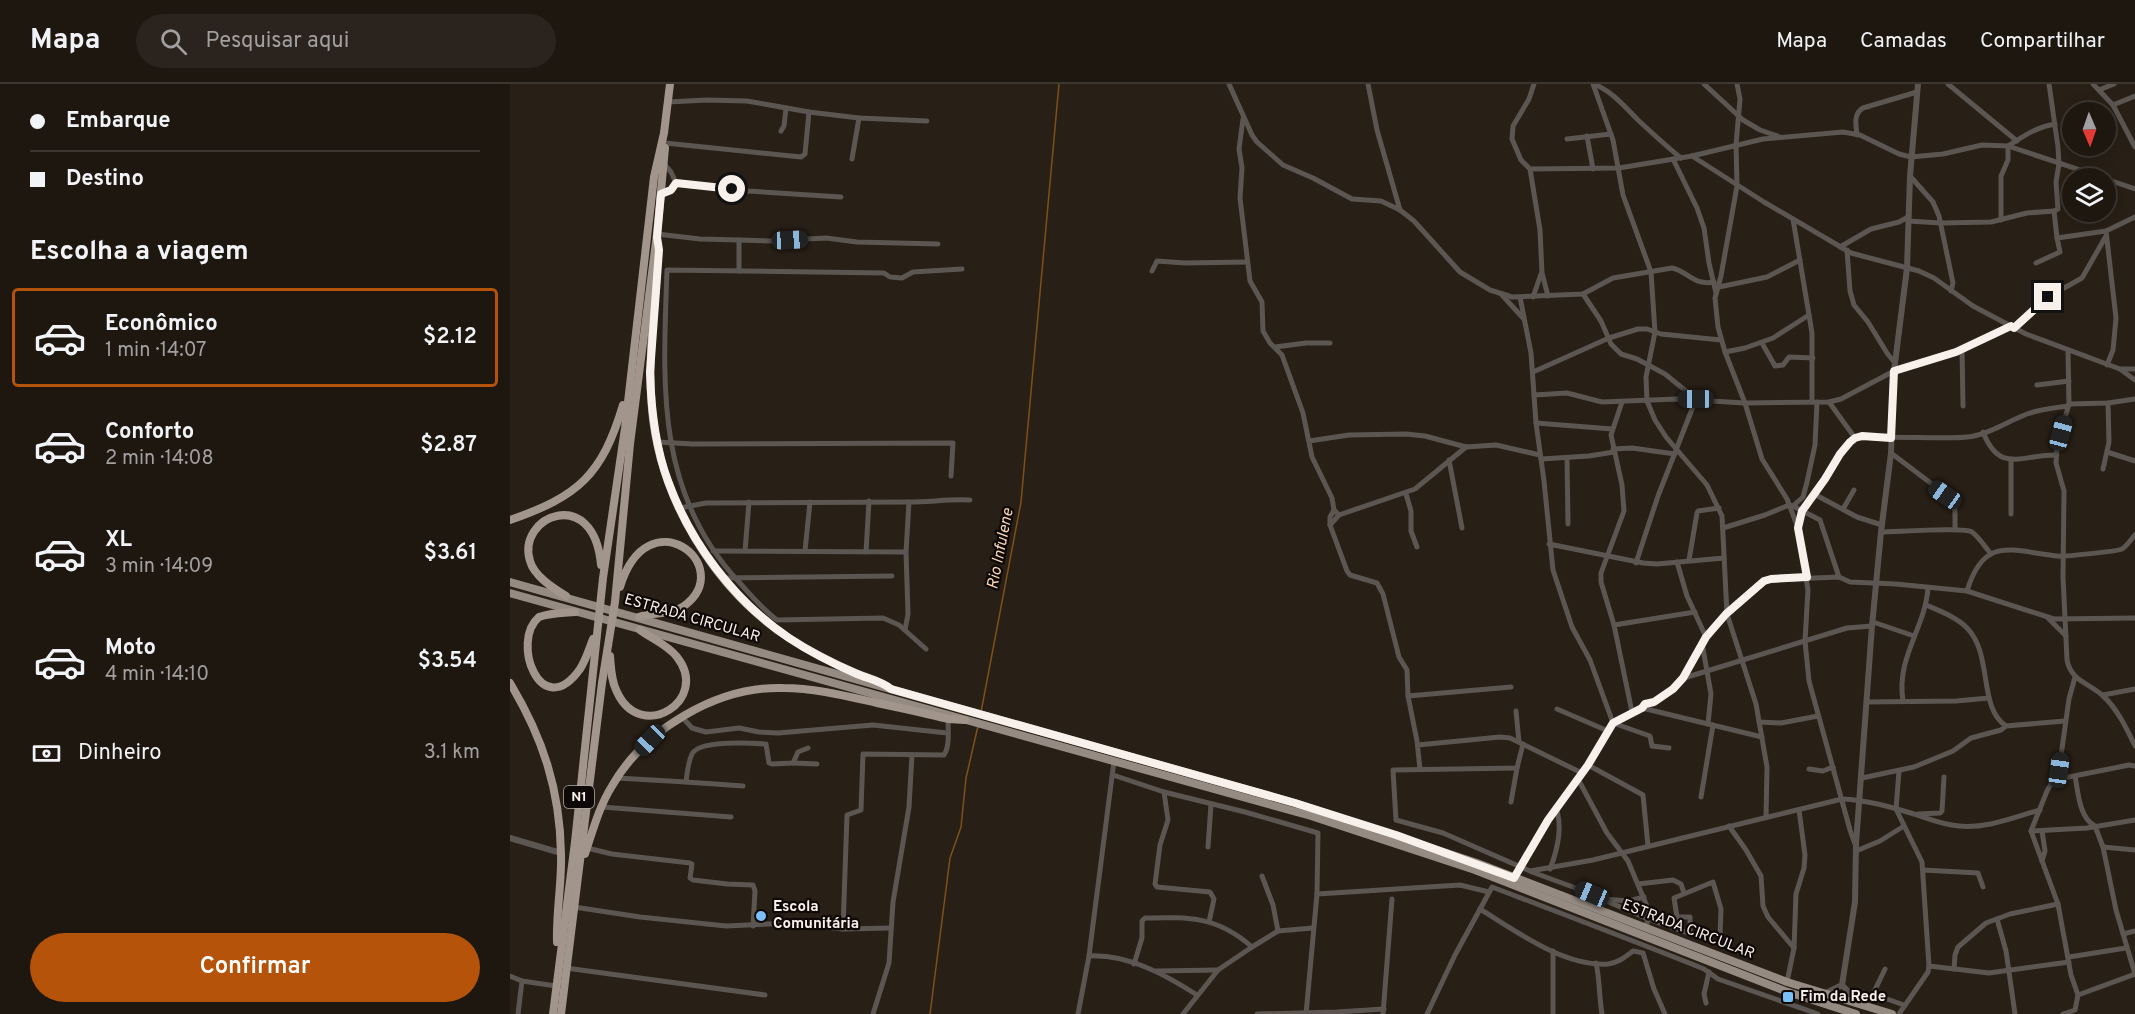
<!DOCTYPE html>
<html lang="pt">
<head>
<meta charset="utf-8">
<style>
	:root { --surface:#1e1710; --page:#2b241e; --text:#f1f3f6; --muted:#a19f9f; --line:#3c3630; --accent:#b45309 }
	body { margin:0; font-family:Overpass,sans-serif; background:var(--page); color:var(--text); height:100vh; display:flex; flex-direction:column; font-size:22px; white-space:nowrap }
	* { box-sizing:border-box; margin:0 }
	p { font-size:20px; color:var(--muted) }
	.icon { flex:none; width:33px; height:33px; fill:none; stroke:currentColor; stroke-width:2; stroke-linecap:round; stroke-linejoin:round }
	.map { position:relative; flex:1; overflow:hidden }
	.sheet { display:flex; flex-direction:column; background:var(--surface); width:510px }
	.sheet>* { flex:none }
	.guide { display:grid; align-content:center; height:132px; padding:0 30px; background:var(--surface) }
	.needle { width:39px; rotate:178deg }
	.buttons { position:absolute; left:1552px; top:18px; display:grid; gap:12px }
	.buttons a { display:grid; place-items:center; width:54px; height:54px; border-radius:50%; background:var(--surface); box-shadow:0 3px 15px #0003,0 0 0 2px var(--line); font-size:30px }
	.end { position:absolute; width:27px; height:27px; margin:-14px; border:8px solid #f8f1eb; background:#111; box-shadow:0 0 0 3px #111 }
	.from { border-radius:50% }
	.car { position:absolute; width:18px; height:36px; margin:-18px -9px; border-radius:8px; box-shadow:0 0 4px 2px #0007; background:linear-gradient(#222 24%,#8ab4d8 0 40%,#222 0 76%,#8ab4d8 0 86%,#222 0) }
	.guide b { display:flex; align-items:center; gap:21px; height:57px; font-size:22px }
	.guide b+b { border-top:2px solid var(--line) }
	.guide i { width:15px; height:15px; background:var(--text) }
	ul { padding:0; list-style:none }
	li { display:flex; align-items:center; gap:18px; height:99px; margin:0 12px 9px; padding:0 18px; border:3px solid transparent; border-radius:6px }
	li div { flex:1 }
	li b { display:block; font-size:22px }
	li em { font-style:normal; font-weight:600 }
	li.on { border-color:var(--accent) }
	li>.icon { width:54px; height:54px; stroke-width:1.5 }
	h2 { padding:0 30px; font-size:27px; line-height:72px }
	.pay { display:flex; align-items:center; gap:15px; height:66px; padding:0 30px; font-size:22px }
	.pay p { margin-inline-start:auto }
	.cta { display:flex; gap:12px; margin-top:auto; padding:12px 30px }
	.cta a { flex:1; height:69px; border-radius:36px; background:var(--accent); color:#fff; font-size:24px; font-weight:600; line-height:69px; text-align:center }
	header { display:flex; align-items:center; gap:36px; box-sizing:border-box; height:84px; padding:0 30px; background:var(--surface); border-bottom:2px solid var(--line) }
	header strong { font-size:28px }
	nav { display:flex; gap:33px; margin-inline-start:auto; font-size:21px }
	.search { width:420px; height:54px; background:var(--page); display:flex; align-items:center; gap:15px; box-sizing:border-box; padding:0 21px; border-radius:33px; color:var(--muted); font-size:22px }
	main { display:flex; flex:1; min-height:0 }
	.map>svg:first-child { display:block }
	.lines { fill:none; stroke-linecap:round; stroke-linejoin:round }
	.stream { stroke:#7f501b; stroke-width:1.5 }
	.minor { stroke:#5b5651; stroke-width:5 }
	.tertiary { stroke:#5b5651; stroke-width:6 }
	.primary { stroke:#968b82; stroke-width:8 }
	.trunk { stroke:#a2968c; stroke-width:8 }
	.route { stroke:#f8f1eb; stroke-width:8 }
	.poi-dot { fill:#7abff8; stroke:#0e0906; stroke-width:2 }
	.labels { text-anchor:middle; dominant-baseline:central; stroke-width:4.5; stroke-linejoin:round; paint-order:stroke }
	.shield { fill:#0e0906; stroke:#b2aba6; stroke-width:1.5 }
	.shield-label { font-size:14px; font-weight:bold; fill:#f8f1eb }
	.street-label { font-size:15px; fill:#f8f1eb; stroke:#0e0906 }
	.poi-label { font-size:15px; font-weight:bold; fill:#f8f1eb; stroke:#0e0906; text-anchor:start }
	.water-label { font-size:16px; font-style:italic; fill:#f9d7b6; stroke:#0e0906 }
</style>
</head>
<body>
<header>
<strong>Mapa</strong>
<div class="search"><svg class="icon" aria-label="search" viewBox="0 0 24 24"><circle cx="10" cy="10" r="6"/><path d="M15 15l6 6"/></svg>Pesquisar aqui</div>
<nav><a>Mapa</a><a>Camadas</a><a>Compartilhar</a></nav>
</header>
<main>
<section class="sheet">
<div class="guide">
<b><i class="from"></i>Embarque</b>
<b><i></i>Destino</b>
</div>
<h2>Escolha a viagem</h2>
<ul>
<li class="on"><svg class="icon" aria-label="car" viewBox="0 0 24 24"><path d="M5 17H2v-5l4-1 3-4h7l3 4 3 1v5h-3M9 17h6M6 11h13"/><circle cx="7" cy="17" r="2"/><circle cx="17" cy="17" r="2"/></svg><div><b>Econômico</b><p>1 min · 14:07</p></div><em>$2.12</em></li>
<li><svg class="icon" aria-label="car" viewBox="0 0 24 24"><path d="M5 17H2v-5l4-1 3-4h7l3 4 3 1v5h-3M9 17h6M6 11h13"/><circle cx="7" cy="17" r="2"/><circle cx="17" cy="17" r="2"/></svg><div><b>Conforto</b><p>2 min · 14:08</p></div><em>$2.87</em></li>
<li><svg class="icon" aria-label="car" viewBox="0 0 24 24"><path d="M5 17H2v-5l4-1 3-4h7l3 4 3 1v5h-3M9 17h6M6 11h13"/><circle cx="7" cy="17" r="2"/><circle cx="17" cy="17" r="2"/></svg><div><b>XL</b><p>3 min · 14:09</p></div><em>$3.61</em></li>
<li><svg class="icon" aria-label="car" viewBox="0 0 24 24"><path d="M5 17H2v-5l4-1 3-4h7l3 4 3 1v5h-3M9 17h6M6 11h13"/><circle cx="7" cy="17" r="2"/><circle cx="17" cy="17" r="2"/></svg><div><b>Moto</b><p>4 min · 14:10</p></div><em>$3.54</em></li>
</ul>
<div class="pay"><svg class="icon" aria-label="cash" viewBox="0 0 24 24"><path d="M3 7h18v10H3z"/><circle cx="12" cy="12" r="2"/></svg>Dinheiro<p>3.1 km</p></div>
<div class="cta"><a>Confirmar</a></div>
</section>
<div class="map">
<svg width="1625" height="930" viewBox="0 0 1625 930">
	<rect width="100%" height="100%" fill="#281f16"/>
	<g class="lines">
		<g class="stream">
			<path d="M471,628L511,418L549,0"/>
			<path d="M420,930L440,774L451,743L456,694L468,642"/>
		</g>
		<g class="minor">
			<path d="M719,0L742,51L747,58L773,81L803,94L842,115L871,117L890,126L904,137L950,188L980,206L1002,213L1073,210L1103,194L1162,184C1179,188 1184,202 1204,198"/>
			<path d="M858,0L867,46L890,126"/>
			<path d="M1024,0L1019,15L1003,42L1002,55L1011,76L1020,85L1030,146L1032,189L1038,212"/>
			<path d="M1083,0L1103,56L1113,111L1141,188L1145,248L1136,293L1137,317L1145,336L1156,353L1197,401L1212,432L1217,530L1246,620L1257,683L1256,733"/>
			<path d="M1084,0C1103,8 1114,22 1128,36C1142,49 1156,62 1171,74"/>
			<path d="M1194,0L1233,36L1250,46L1270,53"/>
			<path d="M1227,0L1230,15L1226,61L1227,102L1211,192L1205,214L1208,243L1215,268L1235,319L1252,375L1277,415L1288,444L1298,506L1295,557L1299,597L1340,746L1345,760"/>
			<path d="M1438,0L1507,57"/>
			<path d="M1539,0L1548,63L1549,80L1546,98L1548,125L1544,127"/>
			<path d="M1583,0L1603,21L1625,63"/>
			<path d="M1589,6L1604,0"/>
			<path d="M158,18L197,16L237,17L299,28L349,34L417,37"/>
			<path d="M1603,21L1625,12"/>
			<path d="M733,35L729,65L732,84L730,114L740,197L752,218L753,247L760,259L772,271L793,329L802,373L822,414L824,426L829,431"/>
			<path d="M271,47L274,42L276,24"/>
			<path d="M1347,51C1346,41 1343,30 1353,24L1407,8"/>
			<path d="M1077,52L1083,85"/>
			<path d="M1057,55L1101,50"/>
			<path d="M155,59L291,73L295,70L299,28"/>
			<path d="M1182,72L1254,118L1341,169L1409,187L1424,194L1463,222L1516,250L1610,285L1625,296"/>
			<path d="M342,75L349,34"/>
			<path d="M1163,75L1187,124L1194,144L1199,179L1206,209"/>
			<path d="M1020,85L1109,84L1182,72L1253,55L1333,48L1350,51L1389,70L1401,73L1433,70L1472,61L1498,62L1594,94"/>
			<path d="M1400,92L1423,118L1429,132L1443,199L1441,207"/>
			<path d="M1596,95L1625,105"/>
			<path d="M166,99L238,107L331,113"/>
			<path d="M151,110L161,106L166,99L161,88L154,80"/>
			<path d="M1283,135L1302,249V318"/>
			<path d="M1491,136V92L1498,76V62C1514,52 1526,43 1545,40"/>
			<path d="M1398,137L1431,139L1481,138L1517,129L1544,127L1547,154L1596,147L1606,234L1603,266L1597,281"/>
			<path d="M1596,147L1625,133"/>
			<path d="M147,150L190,155L229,156V187"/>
			<path d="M229,156L260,157L316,154L347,158L428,160"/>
			<path d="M1330,163L1361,145L1389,138L1398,133"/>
			<path d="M1337,166L1340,207L1344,221L1358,238L1377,269L1385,279"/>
			<path d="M1526,179L1550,168L1547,154"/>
			<path d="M642,187L647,177L675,179L737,178"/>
			<path d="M1209,203L1257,193L1290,176"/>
			<path d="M991,210L1013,234"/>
			<path d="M1073,210L1091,237L1101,260L1111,270L1127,275L1155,290L1186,315L1148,412L1126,479"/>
			<path d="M1010,213L1021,269L1026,339L1034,397L1043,486L1062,543L1080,576L1103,639"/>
			<path d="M1023,213L1031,190"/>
			<path d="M1504,244L1538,213L1572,194L1596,152"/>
			<path d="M1252,259L1265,282L1273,281L1279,273L1303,274"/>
			<path d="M765,263L796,259H820"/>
			<path d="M1452,265L1453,322"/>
			<path d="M1558,267L1559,320L1547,362L1546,379L1554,407L1553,493L1557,576C1561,597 1579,599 1592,611C1607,624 1617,645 1625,662"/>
			<path d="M1215,268L1235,264L1263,254L1299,231"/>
			<path d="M1610,285H1625"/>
			<path d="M1023,288L1099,254L1128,245H1137L1151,250L1211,256"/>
			<path d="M1527,301L1559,297"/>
			<path d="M1024,311L1057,309L1092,318L1166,315L1235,319L1319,318L1331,315L1384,287L1446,268L1501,242"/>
			<path d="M1112,318L1101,351L1112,401L1114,427L1091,489V498L1104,541L1122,628"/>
			<path d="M1319,318L1345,354"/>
			<path d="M1559,320L1598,319L1625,315"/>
			<path d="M1026,339L1102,345"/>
			<path d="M1473,348C1490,391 1512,370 1547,371"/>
			<path d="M799,357L839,351L896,350L915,352L956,363L986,361L1030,371"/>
			<path d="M147,358L183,360L443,359L441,392"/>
			<path d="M1103,365L1122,364L1165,370"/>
			<path d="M1597,368L1625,377"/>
			<path d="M1381,369L1443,416L1445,427V444"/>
			<path d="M1057,374L1058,440"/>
			<path d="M1031,375L1079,372L1104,368"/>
			<path d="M1501,375V430"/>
			<path d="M939,376L952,444"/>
			<path d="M1593,385L1599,358L1598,319"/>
			<path d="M896,410L901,427V447L907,463"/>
			<path d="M1304,410L1347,433L1372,441"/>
			<path d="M1283,422L1293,413L1297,398L1305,361L1307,318"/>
			<path d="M170,424L196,419L399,418C420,418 439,415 460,416"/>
			<path d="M1333,425L1344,406"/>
			<path d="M824,426L820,433V441L837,487L840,491L867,499L873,510L889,573L897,586L898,612L907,657L910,685"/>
			<path d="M820,441L829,431L905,405L956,363"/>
			<path d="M1213,444L1255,431L1279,421L1283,422L1310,436L1329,493"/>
			<path d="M1288,444C1292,421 1302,415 1314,397C1323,383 1329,365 1343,356C1351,350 1438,356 1457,353C1478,351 1498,337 1517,330C1531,325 1544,324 1558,322"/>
			<path d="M1371,448C1385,448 1455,443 1462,448C1469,453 1475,463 1481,470"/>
			<path d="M1039,460L1133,479L1147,480L1214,474"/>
			<path d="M203,467L396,468"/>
			<path d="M235,467L239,418"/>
			<path d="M295,467L300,418"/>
			<path d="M356,468L359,417"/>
			<path d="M1179,476L1187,429L1188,427L1209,424"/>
			<path d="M1167,478L1177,512L1196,553"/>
			<path d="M213,494L382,492"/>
			<path d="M1457,507C1474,451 1501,467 1547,472C1553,473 1609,467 1612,465C1617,462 1621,455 1625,451"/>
			<path d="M1416,521C1430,527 1446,533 1457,544C1483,570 1468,624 1496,642"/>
			<path d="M1538,534L1556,552"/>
			<path d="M1363,538L1404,552"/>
			<path d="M1104,541L1185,528"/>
			<path d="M395,546L398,530L396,468L399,418"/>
			<path d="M1192,559L1201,610L1198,640"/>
			<path d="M416,565L389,541L373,534L267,536C252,525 240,510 228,497C145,407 153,300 157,186L374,189L380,193L392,194L403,188L452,185"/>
			<path d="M1174,594L1337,544L1362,542"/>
			<path d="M1593,611L1625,605"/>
			<path d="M898,612L1001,603"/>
			<path d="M1393,617C1386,573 1415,545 1418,504"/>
			<path d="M1357,618L1446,617L1479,614"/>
			<path d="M1132,624L1135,620L1144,618L1163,605L1173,594L1196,553L1217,530L1257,496L1329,493L1340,498L1386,500L1457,507L1544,535L1625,534"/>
			<path d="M1047,625L1098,647"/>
			<path d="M1006,627L1009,658"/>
			<path d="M171,632L182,644L196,648L229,644L249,648L268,649L363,641L437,649"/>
			<path d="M1249,638L1271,639L1308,632"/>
			<path d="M1103,639L1140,652L1142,662L1159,664"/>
			<path d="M1013,660L1007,684L883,686L886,736L933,749L1020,787L1083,776L1332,715C1357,716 1381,723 1404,730C1419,735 1433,741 1449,742C1476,745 1504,733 1530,726"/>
			<path d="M908,661L990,653L1000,654L1072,689"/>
			<path d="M283,679L307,680"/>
			<path d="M1078,681L1133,711L1138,762"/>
			<path d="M1299,685L1313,687L1323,683"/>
			<path d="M1389,687L1386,725L1412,778L1419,882L1418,888L1389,930"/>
			<path d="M603,691L654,708L735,728L808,749L807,810L796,930"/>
			<path d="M1565,692C1568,707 1569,734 1585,742L1593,763L1606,826L1625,890"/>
			<path d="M107,694L176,698C177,690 178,678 182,670C189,656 241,659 256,660L259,679L262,680L283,679L288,668L298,664"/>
			<path d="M1352,694L1404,683L1443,667L1461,654L1491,646L1496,642L1555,637"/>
			<path d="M1068,695L1097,749L1118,777L1139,827L1136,845"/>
			<path d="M1544,696L1619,681L1625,682"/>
			<path d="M176,698L233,702"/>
			<path d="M654,708L658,736L650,761L645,800L647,803L700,808L704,815L699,838"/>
			<path d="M1191,713L1203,641"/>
			<path d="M1001,718L1007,684"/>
			<path d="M92,723L221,733"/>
			<path d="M1408,730L1430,729L1432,727L1434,693"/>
			<path d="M1219,742L1236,766L1251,792L1253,822L1258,833L1284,864"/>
			<path d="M1521,747L1577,744L1625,736"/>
			<path d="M1532,747L1535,767L1532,777"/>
			<path d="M698,763L701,720"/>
			<path d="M1593,763L1625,766"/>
			<path d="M77,764L102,770L180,779L182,780L180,794L183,796L217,800L243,801L245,807L243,842"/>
			<path d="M1346,767L1370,757L1394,742"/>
			<path d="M1040,785C1047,767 1053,743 1046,724"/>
			<path d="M1413,786L1468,789L1473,803"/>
			<path d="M1022,788L1071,806L1138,835L1178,849L1180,847V833H1167"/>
			<path d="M752,792L763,821L768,847"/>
			<path d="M1004,794L1038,736L1078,681L1103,639L1112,633L1132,624L1252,653"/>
			<path d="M1128,800L1163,796L1171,800L1174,809"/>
			<path d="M982,803C1053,830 1124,857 1194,885L1208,895L1308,930"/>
			<path d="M807,810L950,801L979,808"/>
			<path d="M64,823L130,833L216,842L281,839L333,845L381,844"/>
			<path d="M970,825C1006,847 1054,883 1098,880C1108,879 1115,873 1123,867L1133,869L1144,905L1155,930"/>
			<path d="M1090,827L1093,815L1119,817L1134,813"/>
			<path d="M1487,835L1496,867L1505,930"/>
			<path d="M1164,844L1167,833L1164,814L1203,798L1211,825L1210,852"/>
			<path d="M333,845L337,731L351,726L353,670L434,671C440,662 438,647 438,635"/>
			<path d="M1613,850L1625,847"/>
			<path d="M579,872C618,870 656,891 687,911"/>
			<path d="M1559,873L1616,864"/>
			<path d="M1086,879C1090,896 1089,913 1092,930"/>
			<path d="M624,880L632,854V837L635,834C679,833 707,832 742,863"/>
			<path d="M1419,882L1479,889L1559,878"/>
			<path d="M56,884L255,911"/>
			<path d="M1375,885L1363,910L1394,921"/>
			<path d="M1444,885L1445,871L1448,863L1476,839L1500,830L1548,820"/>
			<path d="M646,887L708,886"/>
			<path d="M0,892L12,897L46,902"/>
			<path d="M1277,898L1284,864L1286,810L1294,784L1295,771L1289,726"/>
			<path d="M1568,911L1625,890"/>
			<path d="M1196,919L1194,910L1199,888"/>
			<path d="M8,930L12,897"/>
			<path d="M363,930L379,879L383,818L399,723L402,671"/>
			<path d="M568,930L579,872L604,677"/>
			<path d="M673,930L708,886L742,863L768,847L803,844"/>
			<path d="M747,930L827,928L874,925"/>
			<path d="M873,930L882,815"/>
			<path d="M917,930L945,871L981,805"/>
			<path d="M1043,930V867"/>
			<path d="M1553,930L1565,926L1568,911L1561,891L1548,820L1521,747L1537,707L1549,686L1559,615L1565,593"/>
		</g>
		<g class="tertiary">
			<path d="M0,754L51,769"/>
			<path d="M1332,901L1345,818L1346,760L1362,542L1371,448L1381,369L1384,287L1397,184L1400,92L1408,0"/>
			<path d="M1332,901L1350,920"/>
			<path d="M1314,910L1332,901"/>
		</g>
		<g class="primary">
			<path d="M0,498L785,719L967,779L1277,898L1382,930"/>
			<path d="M0,509L801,732L965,786L1275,907L1346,930"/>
		</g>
		<g class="trunk">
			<path d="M147,189C143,235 138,281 142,326C150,415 204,505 279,554C299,567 321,578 343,588C356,594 370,596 381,605"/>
			<path d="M0,436C69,412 92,391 113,321"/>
			<path d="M110,503C138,411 228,482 174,522C161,531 144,528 129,533"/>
			<path d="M56,512C43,504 24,492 20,477C6,432 84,400 91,481"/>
			<path d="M65,528C53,529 40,529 29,533C0,557 31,640 70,585C76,576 79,565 83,555"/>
			<path d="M100,572C101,584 101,597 107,608C131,660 201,616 167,573C158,561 142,555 130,546"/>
			<path d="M0,599C33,654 50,706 51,770C52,799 46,828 47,858"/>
			<path d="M75,770C83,746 89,723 102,702C134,646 207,602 273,604C305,604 336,612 367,619C391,624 415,629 438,635L455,636"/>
			<path d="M43,930L65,758L93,494L115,344L144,93L154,49L160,0"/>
			<path d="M51,930L92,599L105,518L120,360L147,150L155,64"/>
		</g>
	</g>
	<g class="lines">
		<path class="route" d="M222,105L166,99L161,106L151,110L147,153L149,166L140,288C141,325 145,362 158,397C180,458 224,517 279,554C300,568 324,580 347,590C359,595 371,597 381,605L785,719L886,751L1004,794L1038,736L1078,681L1103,639L1132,624L1135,620L1144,618L1163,605L1173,594L1196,553L1216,530L1254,497L1261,495L1297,493L1288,444L1292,427L1315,395L1330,370L1340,358L1345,354L1352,352L1381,354L1384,287L1446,268L1501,242L1504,244L1538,213"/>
	</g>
	<g class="poi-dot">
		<circle cx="251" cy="832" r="6"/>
		<rect x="1272" y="907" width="12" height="12" rx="3"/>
	</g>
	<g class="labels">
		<rect class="shield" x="54" y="702" width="30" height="22" rx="4.5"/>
		<g class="shield-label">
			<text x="69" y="713">N1</text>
		</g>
		<g class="street-label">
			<text transform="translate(182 535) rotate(16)">ESTRADA CIRCULAR</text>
			<text transform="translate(1178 846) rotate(21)">ESTRADA CIRCULAR</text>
		</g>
		<g class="poi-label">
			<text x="263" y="823">Escola<tspan x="263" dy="17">Comunitária</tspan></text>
			<text x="1290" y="913">Fim da Rede</text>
		</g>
		<g class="water-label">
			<text transform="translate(491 465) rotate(-79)">Rio Infulene</text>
		</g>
	</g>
</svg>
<div class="buttons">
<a><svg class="needle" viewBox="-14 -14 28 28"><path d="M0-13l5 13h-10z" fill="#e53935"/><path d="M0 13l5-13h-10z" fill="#a19f9f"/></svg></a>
<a><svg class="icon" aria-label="layers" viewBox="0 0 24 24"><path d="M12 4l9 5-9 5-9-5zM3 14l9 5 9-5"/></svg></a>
</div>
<i class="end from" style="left:222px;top:105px"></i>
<i class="end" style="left:1538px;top:213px"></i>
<i class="car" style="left:280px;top:156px;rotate:87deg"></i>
<i class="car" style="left:1186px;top:315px;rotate:270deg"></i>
<i class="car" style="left:1551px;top:349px;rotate:15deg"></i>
<i class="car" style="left:1435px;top:411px;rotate:305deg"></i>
<i class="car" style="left:140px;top:656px;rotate:224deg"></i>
<i class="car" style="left:1549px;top:686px;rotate:8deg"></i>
<i class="car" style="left:1082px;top:810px;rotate:293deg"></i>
</div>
</main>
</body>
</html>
